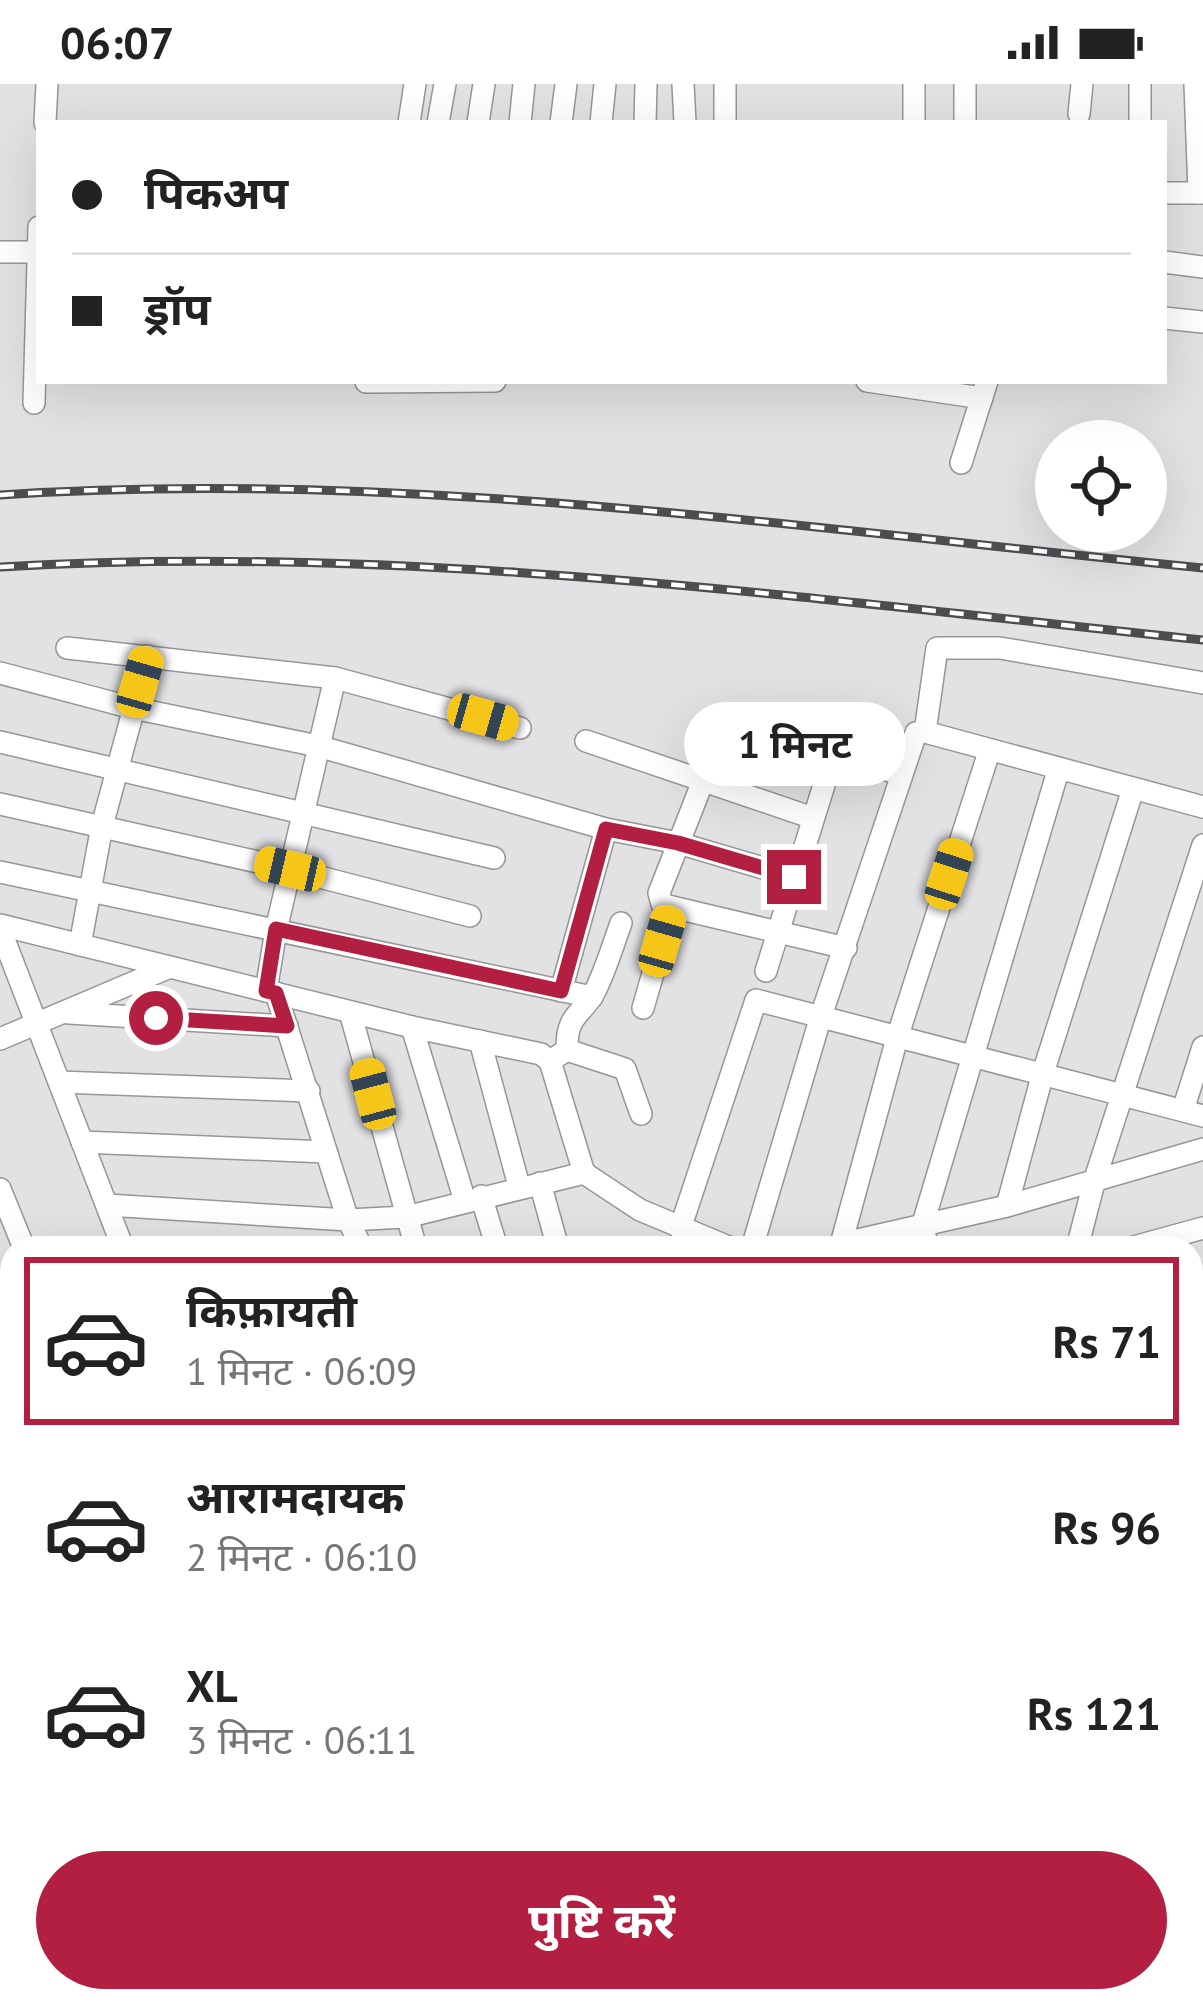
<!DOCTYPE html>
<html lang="hi">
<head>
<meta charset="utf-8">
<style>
	:root { --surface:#fff; --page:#f2f2f2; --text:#222; --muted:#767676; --line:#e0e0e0; --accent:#b21f41 }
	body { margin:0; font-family:"PT Sans","Noto Sans Devanagari",sans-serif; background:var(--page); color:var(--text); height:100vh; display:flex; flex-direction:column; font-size:45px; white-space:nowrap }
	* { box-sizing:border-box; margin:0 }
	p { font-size:39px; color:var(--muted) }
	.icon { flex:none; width:66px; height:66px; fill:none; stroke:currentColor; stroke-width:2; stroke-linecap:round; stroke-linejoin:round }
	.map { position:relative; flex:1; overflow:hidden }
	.sheet { position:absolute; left:0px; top:1152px; width:1203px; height:777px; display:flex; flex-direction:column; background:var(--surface); border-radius:36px 36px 0 0; box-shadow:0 12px 48px #0002 }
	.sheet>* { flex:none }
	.hud { position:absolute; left:36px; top:36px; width:1131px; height:264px; border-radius:0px; box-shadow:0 12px 48px #0002; display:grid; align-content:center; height:264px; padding:0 36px; background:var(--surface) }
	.controls { position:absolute; left:1035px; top:336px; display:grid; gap:24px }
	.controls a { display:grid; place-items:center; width:132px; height:132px; border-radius:50%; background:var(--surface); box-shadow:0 12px 48px #0002; font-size:60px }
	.end { position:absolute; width:54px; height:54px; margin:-27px; border:15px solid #b21f41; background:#fff; box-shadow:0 0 0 6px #fff }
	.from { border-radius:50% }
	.bubble { position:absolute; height:84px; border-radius:42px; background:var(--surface); box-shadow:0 12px 48px #0002; font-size:39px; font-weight:700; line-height:84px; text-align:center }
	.car { position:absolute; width:36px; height:72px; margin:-36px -18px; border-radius:15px; box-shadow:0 0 9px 3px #0007; background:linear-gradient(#f5c518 24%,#345 0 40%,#f5c518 0 76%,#345 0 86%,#f5c518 0) }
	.hud b { display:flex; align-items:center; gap:42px; height:114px; font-size:45px }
	.hud b+b { border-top:3px solid var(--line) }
	.hud i { width:30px; height:30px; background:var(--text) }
	ul { padding:21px 0 0; list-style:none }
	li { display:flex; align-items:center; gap:36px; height:168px; margin:0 24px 18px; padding:0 12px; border:6px solid transparent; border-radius:0px }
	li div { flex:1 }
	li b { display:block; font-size:45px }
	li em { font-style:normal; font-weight:700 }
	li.current { border-color:var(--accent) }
	li>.icon { width:108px; height:108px; stroke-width:1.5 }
	.primary-button { display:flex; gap:24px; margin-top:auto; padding:24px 36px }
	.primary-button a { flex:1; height:138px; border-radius:72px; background:var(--accent); color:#fff; font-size:48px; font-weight:700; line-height:138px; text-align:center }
	.status { display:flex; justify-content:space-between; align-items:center; height:84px; padding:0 60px; background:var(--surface); direction:ltr }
	.status svg { height:33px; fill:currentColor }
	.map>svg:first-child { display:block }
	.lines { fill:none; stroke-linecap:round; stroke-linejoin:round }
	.stream { stroke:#7788a8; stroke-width:4.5 }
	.minor-casing { stroke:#969699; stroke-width:24 }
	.minor { stroke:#fff; stroke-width:21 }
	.rail-casing { stroke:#4d4c4f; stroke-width:9 }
	.rail { stroke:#fff; stroke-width:4.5; stroke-dasharray:14; stroke-linecap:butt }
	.route { stroke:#b21f41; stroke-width:15 }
</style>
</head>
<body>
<div class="status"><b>06:07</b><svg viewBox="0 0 49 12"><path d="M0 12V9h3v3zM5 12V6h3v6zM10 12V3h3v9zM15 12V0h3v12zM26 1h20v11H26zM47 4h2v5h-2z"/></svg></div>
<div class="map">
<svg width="1203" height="1928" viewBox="0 0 1203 1928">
	<rect width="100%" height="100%" fill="#e2e2e5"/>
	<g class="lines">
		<path class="stream" d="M699,1917L703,1928"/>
		<defs>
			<g id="minor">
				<path d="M683,0L685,39"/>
				<path d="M725,0V39"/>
				<path d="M965,0V39"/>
				<path d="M1140,0V39"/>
				<path d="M1195,0L1199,109"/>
				<path d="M1079,30L1082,0"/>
				<path d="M45,39L47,0"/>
				<path d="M409,39L415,0"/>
				<path d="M438,39L445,0"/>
				<path d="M478,39L484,0"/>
				<path d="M520,39L524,0"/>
				<path d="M561,39L566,0"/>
				<path d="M601,39L605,0"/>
				<path d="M645,39L646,0"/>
				<path d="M914,39V0"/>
				<path d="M1164,109H1203"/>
				<path d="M0,168H38"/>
				<path d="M1164,178L1203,183"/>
				<path d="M1164,234L1203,238"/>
				<path d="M867,297L982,314"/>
				<path d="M366,298L495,297"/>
				<path d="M34,319L39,143"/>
				<path d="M961,379L987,297"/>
				<path d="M67,564L335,594L520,644"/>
				<path d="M0,589L133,624L318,662L606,745L678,759L794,793"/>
				<path d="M925,648L937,564H1000L1203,599"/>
				<path d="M586,657L813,734"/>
				<path d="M0,658L494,774"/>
				<path d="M0,720L289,785L470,832"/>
				<path d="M0,788L592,913"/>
				<path d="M0,841L412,943L541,970L550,977"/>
				<path d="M0,845L123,1164"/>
				<path d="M80,861L102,742L148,572"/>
				<path d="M846,864L672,823L662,820L659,809L725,641H736L900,690"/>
				<path d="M766,887L834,669"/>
				<path d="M266,907L276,846L335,594"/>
				<path d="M561,907L606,745"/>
				<path d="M276,909L348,1136L362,1164"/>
				<path d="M643,924L672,823"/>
				<path d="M350,928L416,1164"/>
				<path d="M69,929L287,942"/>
				<path d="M412,943L465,1117"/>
				<path d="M0,955L170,883"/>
				<path d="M480,957L519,1102"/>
				<path d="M567,966L625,985L641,1030"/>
				<path d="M59,998L309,1007"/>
				<path d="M1183,1026L1203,963"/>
				<path d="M82,1058L326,1068"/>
				<path d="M584,1089L550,977L567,966C566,928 584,931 596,905C606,885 613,861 621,839"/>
				<path d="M540,1099L558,1164"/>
				<path d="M0,1105L24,1164"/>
				<path d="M481,1112L497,1164"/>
				<path d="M107,1121L348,1136L406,1133L584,1089L640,1126L731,1164"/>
				<path d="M1007,1122L1043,989L1133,705"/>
				<path d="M680,1145L756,916L1203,1032"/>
				<path d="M840,1160L1007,1122L1203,1065"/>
				<path d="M752,1164L821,932L916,649L925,648L1203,723"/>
				<path d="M840,1164L897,954L989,668"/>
				<path d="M929,1164L922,1143L1058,687"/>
				<path d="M1077,1164L1095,1095L1203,761"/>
				<path d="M1130,1164L1203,1144"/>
				<path d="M1191,1207L1203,1205"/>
				<path d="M1191,1342L1203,1285"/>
				<path d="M1191,1514L1203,1516"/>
				<path d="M1191,1695L1203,1676"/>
				<path d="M1191,1882L1203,1880"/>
				<path d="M1179,1917L1194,1928"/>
				<path d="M917,1928L919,1917"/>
			</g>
		</defs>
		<use href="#minor" class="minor-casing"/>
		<use href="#minor" class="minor"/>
		<defs>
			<g id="rail">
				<path d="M0,411C399,384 806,445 1203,484"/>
				<path d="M0,483C403,459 803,514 1203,556"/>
			</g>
		</defs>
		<use href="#rail" class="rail-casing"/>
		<use href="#rail" class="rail"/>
	</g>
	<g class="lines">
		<path class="route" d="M156,934L287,942L276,909L266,907L276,845L561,907L606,745L678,759L794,793"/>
	</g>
</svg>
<div class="controls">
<a><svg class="icon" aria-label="locate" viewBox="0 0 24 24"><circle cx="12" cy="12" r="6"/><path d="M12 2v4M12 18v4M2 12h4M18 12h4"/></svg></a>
</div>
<i class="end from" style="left:156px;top:934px"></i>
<i class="end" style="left:794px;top:793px"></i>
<div class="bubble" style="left:684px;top:618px;width:222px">1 मिनट</div>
<i class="car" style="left:140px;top:598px;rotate:16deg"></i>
<i class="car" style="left:483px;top:633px;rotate:106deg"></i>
<i class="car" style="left:290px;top:785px;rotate:283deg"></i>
<i class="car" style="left:949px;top:790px;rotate:18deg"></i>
<i class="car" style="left:662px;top:857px;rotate:16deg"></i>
<i class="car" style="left:373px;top:1010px;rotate:345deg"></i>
<div class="hud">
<b><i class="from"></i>पिकअप</b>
<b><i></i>ड्रॉप</b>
</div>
<section class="sheet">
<ul>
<li class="current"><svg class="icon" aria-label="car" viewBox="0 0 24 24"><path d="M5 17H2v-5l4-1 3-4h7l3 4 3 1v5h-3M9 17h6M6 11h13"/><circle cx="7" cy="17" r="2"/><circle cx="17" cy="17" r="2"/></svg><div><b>किफ़ायती</b><p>1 मिनट · 06:09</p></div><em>Rs 71</em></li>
<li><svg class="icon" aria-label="car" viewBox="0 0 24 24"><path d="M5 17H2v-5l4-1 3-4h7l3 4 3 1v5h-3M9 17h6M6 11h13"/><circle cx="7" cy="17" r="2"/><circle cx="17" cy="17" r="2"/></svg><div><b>आरामदायक</b><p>2 मिनट · 06:10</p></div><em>Rs 96</em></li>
<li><svg class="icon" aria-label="car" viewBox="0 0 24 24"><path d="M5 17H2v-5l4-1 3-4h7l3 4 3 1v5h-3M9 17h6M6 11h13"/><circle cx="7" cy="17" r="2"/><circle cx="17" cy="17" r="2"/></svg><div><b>XL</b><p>3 मिनट · 06:11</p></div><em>Rs 121</em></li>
</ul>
<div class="primary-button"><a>पुष्टि करें</a></div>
</section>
</div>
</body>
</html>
